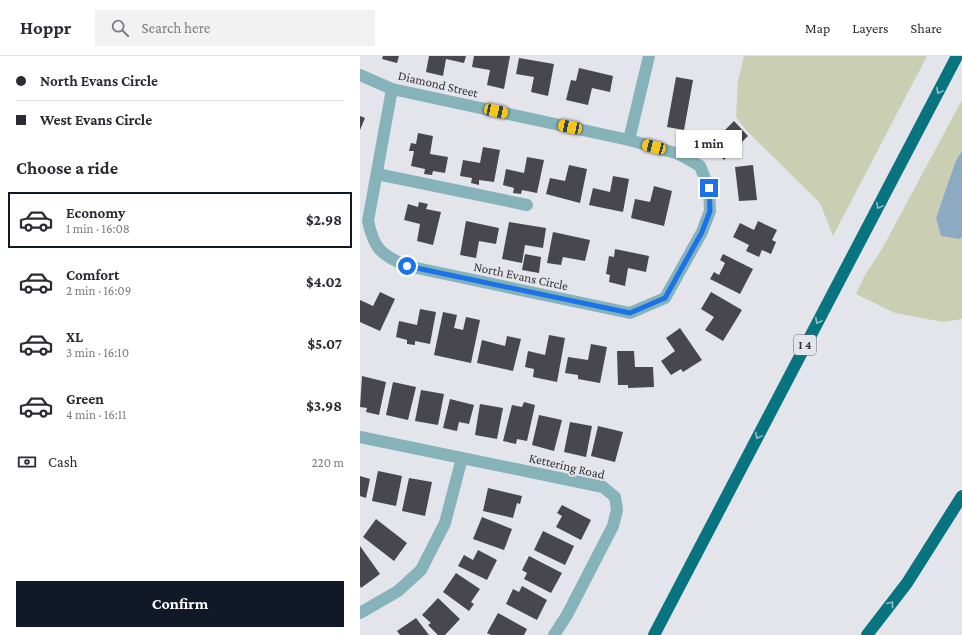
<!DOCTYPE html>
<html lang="en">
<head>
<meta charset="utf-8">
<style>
	:root { --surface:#fff; --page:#f2f2f3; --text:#2b2b33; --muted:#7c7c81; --line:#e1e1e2; --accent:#111827 }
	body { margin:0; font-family:"Crimson Pro",serif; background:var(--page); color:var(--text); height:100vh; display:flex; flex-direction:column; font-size:15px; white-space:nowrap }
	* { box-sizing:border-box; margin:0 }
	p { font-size:13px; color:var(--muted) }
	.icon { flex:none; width:22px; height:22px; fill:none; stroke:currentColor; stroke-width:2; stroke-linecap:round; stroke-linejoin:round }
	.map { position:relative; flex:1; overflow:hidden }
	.side { display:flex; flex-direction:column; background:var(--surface); width:360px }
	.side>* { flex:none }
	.hud { display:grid; align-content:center; height:88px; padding:0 16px; background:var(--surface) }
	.end { position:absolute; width:18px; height:18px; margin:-9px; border:5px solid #1a73e8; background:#fff; box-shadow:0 0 0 2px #fff }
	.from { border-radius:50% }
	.bubble { position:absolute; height:28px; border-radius:0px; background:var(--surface); box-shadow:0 1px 3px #0004; font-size:13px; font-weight:700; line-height:28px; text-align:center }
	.car { position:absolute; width:12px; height:24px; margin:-12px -6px; border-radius:5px; box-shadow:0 0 3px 1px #0007; background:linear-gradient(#f5c518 24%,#345 0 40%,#f5c518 0 76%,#345 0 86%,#f5c518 0) }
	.hud b { display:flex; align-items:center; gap:14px; height:38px; font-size:15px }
	.hud b+b { border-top:1px solid var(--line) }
	.hud i { width:10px; height:10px; background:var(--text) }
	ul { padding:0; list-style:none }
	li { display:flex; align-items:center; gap:12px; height:56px; margin:0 8px 6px; padding:0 8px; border:2px solid transparent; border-radius:0px }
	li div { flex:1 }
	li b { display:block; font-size:15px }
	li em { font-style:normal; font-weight:700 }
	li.current { border-color:var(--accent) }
	li>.icon { width:36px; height:36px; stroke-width:1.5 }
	h2 { padding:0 16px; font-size:18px; line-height:48px }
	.pay { display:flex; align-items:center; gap:10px; height:44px; padding:0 16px; font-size:15px }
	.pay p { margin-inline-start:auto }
	.primary-button { display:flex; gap:8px; margin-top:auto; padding:8px 16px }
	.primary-button a { flex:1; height:46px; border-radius:0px; background:var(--accent); color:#fff; font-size:16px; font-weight:700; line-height:46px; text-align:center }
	header { display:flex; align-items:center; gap:24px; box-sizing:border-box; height:56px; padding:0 20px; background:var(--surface); border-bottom:1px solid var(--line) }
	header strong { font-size:19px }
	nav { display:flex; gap:22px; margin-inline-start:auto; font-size:14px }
	.search { width:280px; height:36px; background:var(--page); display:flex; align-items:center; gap:10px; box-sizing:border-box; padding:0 14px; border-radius:0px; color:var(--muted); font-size:15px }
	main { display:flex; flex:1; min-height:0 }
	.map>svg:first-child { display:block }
	.green { fill:#caceb3 }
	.water { fill:#8cabc2 }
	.building { fill:#47474d }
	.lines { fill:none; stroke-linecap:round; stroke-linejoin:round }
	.minor { stroke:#86b3ba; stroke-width:12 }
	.highway { stroke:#077480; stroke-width:12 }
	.oneway { stroke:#97bdc6 }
	.route { stroke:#1a73e8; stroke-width:5 }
	.labels { text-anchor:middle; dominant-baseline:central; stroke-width:4; stroke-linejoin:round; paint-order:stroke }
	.shield { fill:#e4e4eb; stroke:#6a696d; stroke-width:1 }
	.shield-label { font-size:12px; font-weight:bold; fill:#353437 }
	.street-label { font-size:13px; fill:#353437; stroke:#e4e4eb }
</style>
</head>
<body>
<header>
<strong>Hoppr</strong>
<div class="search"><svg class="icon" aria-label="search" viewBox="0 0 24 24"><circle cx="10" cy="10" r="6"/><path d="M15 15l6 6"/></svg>Search here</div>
<nav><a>Map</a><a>Layers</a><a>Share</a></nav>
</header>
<main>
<section class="side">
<div class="hud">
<b><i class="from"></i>North Evans Circle</b>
<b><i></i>West Evans Circle</b>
</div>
<h2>Choose a ride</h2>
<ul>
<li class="current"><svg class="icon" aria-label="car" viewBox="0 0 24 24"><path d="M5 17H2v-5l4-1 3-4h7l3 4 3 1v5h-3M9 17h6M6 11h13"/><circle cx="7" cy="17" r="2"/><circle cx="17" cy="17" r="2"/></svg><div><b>Economy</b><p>1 min · 16:08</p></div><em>$2.98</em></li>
<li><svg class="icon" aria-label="car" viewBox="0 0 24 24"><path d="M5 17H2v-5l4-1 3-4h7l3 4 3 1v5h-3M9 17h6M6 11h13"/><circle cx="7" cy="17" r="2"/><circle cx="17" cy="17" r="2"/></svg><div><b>Comfort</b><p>2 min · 16:09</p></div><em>$4.02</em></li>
<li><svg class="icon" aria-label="car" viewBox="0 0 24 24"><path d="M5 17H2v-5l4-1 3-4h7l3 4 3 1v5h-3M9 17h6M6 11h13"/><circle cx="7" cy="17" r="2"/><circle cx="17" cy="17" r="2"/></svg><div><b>XL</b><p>3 min · 16:10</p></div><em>$5.07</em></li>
<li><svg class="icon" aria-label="car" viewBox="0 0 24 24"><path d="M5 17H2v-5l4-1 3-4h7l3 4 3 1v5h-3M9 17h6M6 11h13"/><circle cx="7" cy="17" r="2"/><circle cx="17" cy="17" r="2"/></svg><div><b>Green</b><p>4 min · 16:11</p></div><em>$3.98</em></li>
</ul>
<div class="pay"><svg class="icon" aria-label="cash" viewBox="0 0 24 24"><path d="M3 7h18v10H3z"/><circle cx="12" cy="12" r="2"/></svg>Cash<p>220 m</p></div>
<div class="primary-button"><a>Confirm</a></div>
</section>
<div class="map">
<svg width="602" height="579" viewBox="0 0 602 579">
	<rect width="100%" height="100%" fill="#e4e4eb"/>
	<g class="green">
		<path d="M384,0H567L473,180L460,147L386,74L376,61L378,25Z"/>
		<path d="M602,44V95L596,104L576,162L600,183L602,181V263L583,266L535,257L496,238L504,221L523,191Z"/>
	</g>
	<path class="water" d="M602,95V181L600,183L581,180L576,162L596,104Z"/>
	<g class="building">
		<path d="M23,0H39L37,7L22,3Z"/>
		<path d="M69,0H106L104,7L86,3L83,20L66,16Z"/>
		<path d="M114,0H150L144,33L127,29L130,14L112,11Z"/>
		<path d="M159,2L194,8L188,40L171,36L174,21L156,18Z"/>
		<path d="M219,12L253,20L250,36L232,32L228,49L206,44L211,24L216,25Z"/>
		<path d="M316,21L333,24L324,74L307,71Z"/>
		<path d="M0,60L5,62L0,74Z"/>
		<path d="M374,65L388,80L364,104L350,89Z"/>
		<path d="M58,77L73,80L70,98L88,101L85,117L73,115L72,119L64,118L65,113L51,110L54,95H49L51,87L56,88Z"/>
		<path d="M123,91L140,94L134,126L119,124V129L111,127L112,122L100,120L103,104L120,107Z"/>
		<path d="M167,101L184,104L177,137L162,134L161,138L153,137L154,132L143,129L146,113L164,117Z"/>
		<path d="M209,109L227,113L220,147L186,138L190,122L205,125Z"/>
		<path d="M393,109L397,144L379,145L375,111Z"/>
		<path d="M253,120L269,123L263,156L229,149L233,132L250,136Z"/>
		<path d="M294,130L312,135L304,170L271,162L275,143L290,146Z"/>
		<path d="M59,146L68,148L66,153L81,156L73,189L57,185L60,168L44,164L48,148L58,151Z"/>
		<path d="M106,165L139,172L136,188L119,185L116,202L100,199Z"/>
		<path d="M398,165L417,174L412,184L416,186L411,198L402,194L399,201L386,195L389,189L373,181L380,167L394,174Z"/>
		<path d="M149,166L186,172L183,192L165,189L162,207L142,203Z"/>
		<path d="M193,176L230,184L225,205L203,201L201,209L187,207Z"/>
		<path d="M255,193L289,200L286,216L268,212L265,230L249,226L250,219L246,218L249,200L254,201Z"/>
		<path d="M165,198L181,201L179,217L162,214Z"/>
		<path d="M363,198L393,213L380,238L350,223L354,216L359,219L365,207L360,204Z"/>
		<path d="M20,236L35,243L20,275L0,266V244L13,250Z"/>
		<path d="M351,236L382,254L363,285L345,274L354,261L341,253Z"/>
		<path d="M60,253L76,256L70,288L55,285V289L47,288V284L36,281L39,265L57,269Z"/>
		<path d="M83,256L97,259L94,272L103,274L106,261L120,264L111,307L74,299Z"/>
		<path d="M320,272L342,304L323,316L321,313L311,319L301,305L315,295L306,282Z"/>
		<path d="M189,279L205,282L197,326L173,321L174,313L165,311L168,295L185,299Z"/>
		<path d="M147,280L161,283L153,315L117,307L122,284L145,290Z"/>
		<path d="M231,288L247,291L240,327L218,323V319L205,317L208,301L228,304Z"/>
		<path d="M257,295H274L275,311H293L294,331L268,332V329H258Z"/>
		<path d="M2,320L26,326L19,359L6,356L7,352L0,351Z"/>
		<path d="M33,326L56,331L48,364L26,359Z"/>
		<path d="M61,334L84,338L78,369L55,365Z"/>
		<path d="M90,343L114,349L109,368L99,366L97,375L83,372Z"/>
		<path d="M164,346L175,349L167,385L157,383L156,388L143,385L152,349L162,351Z"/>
		<path d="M120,348L143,352L137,383L115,379Z"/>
		<path d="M179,359L202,364L194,395L172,389Z"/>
		<path d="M210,366L232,370L226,401L204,396Z"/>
		<path d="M238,370L263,376L255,406L231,400Z"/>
		<path d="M18,415L42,420L36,450L12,445Z"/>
		<path d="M0,420L10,423L6,442L0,440Z"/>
		<path d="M49,422L72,426L65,460L42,455Z"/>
		<path d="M128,432L162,440L160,448L157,447L153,462L123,455Z"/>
		<path d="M202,449L231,464L221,484L196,471L202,460L197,457Z"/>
		<path d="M122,461L152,473L144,494L113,483Z"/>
		<path d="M16,463L47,487L34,505L3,481Z"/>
		<path d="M183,475L214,490L205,509L174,494Z"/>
		<path d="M0,490L20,518L1,532L0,530Z"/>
		<path d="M118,494L137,504L127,524L98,510L104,499L113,504Z"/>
		<path d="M169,500L202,517L191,537L164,523L167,517L162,514Z"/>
		<path d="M96,517L120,533L111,546L114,548L109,555L83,536Z"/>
		<path d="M162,530L187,544L177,564L146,548L153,533L159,536Z"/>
		<path d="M78,542L100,563L85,579H78L68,569L71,567L62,559Z"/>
		<path d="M138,557L167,573L164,579H131L127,577Z"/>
		<path d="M56,562L69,579H40L37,575Z"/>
	</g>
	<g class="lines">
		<g class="minor">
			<path d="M0,19L32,33L269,84L319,98L340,110L349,133L350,155L342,176L305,242L270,257L47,210C21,199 14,193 8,165L32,33"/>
			<path d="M269,84L289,0"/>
			<path d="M17,118L167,149"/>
			<path d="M0,381L243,431L255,441L257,454L253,470L207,559L194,579"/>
			<path d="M0,557L38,535L61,514L85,467L102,402"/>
		</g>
		<g class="highway">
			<path d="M294,579L597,0"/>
			<path d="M507,579L547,527L602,440"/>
		</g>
	</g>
	<defs><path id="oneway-chevron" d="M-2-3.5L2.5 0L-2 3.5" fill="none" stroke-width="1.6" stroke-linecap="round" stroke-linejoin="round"/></defs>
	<g class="oneway">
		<use href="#oneway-chevron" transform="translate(579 35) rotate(118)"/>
		<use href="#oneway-chevron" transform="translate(519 150) rotate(118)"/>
		<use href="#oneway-chevron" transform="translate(458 265) rotate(118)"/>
		<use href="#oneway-chevron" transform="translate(398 380) rotate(118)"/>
		<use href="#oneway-chevron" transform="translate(531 548) rotate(-53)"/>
	</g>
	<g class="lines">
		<path class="route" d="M47,210L270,257L305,242L342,176L350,155L349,132"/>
	</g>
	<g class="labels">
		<rect class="shield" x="434" y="279" width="22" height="20" rx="3"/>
		<g class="shield-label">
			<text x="445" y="289">I 4</text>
		</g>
		<g class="street-label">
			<text transform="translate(78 28) rotate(13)">Diamond Street</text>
			<text transform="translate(161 220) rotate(12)">North Evans Circle</text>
			<text transform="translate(207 410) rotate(13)">Kettering Road</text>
		</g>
	</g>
</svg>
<i class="end from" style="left:47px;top:210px"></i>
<i class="end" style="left:349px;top:132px"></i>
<div class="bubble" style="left:316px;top:74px;width:66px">1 min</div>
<i class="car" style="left:136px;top:55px;rotate:102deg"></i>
<i class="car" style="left:210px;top:71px;rotate:282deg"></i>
<i class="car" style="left:294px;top:91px;rotate:285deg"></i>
</div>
</main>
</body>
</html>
